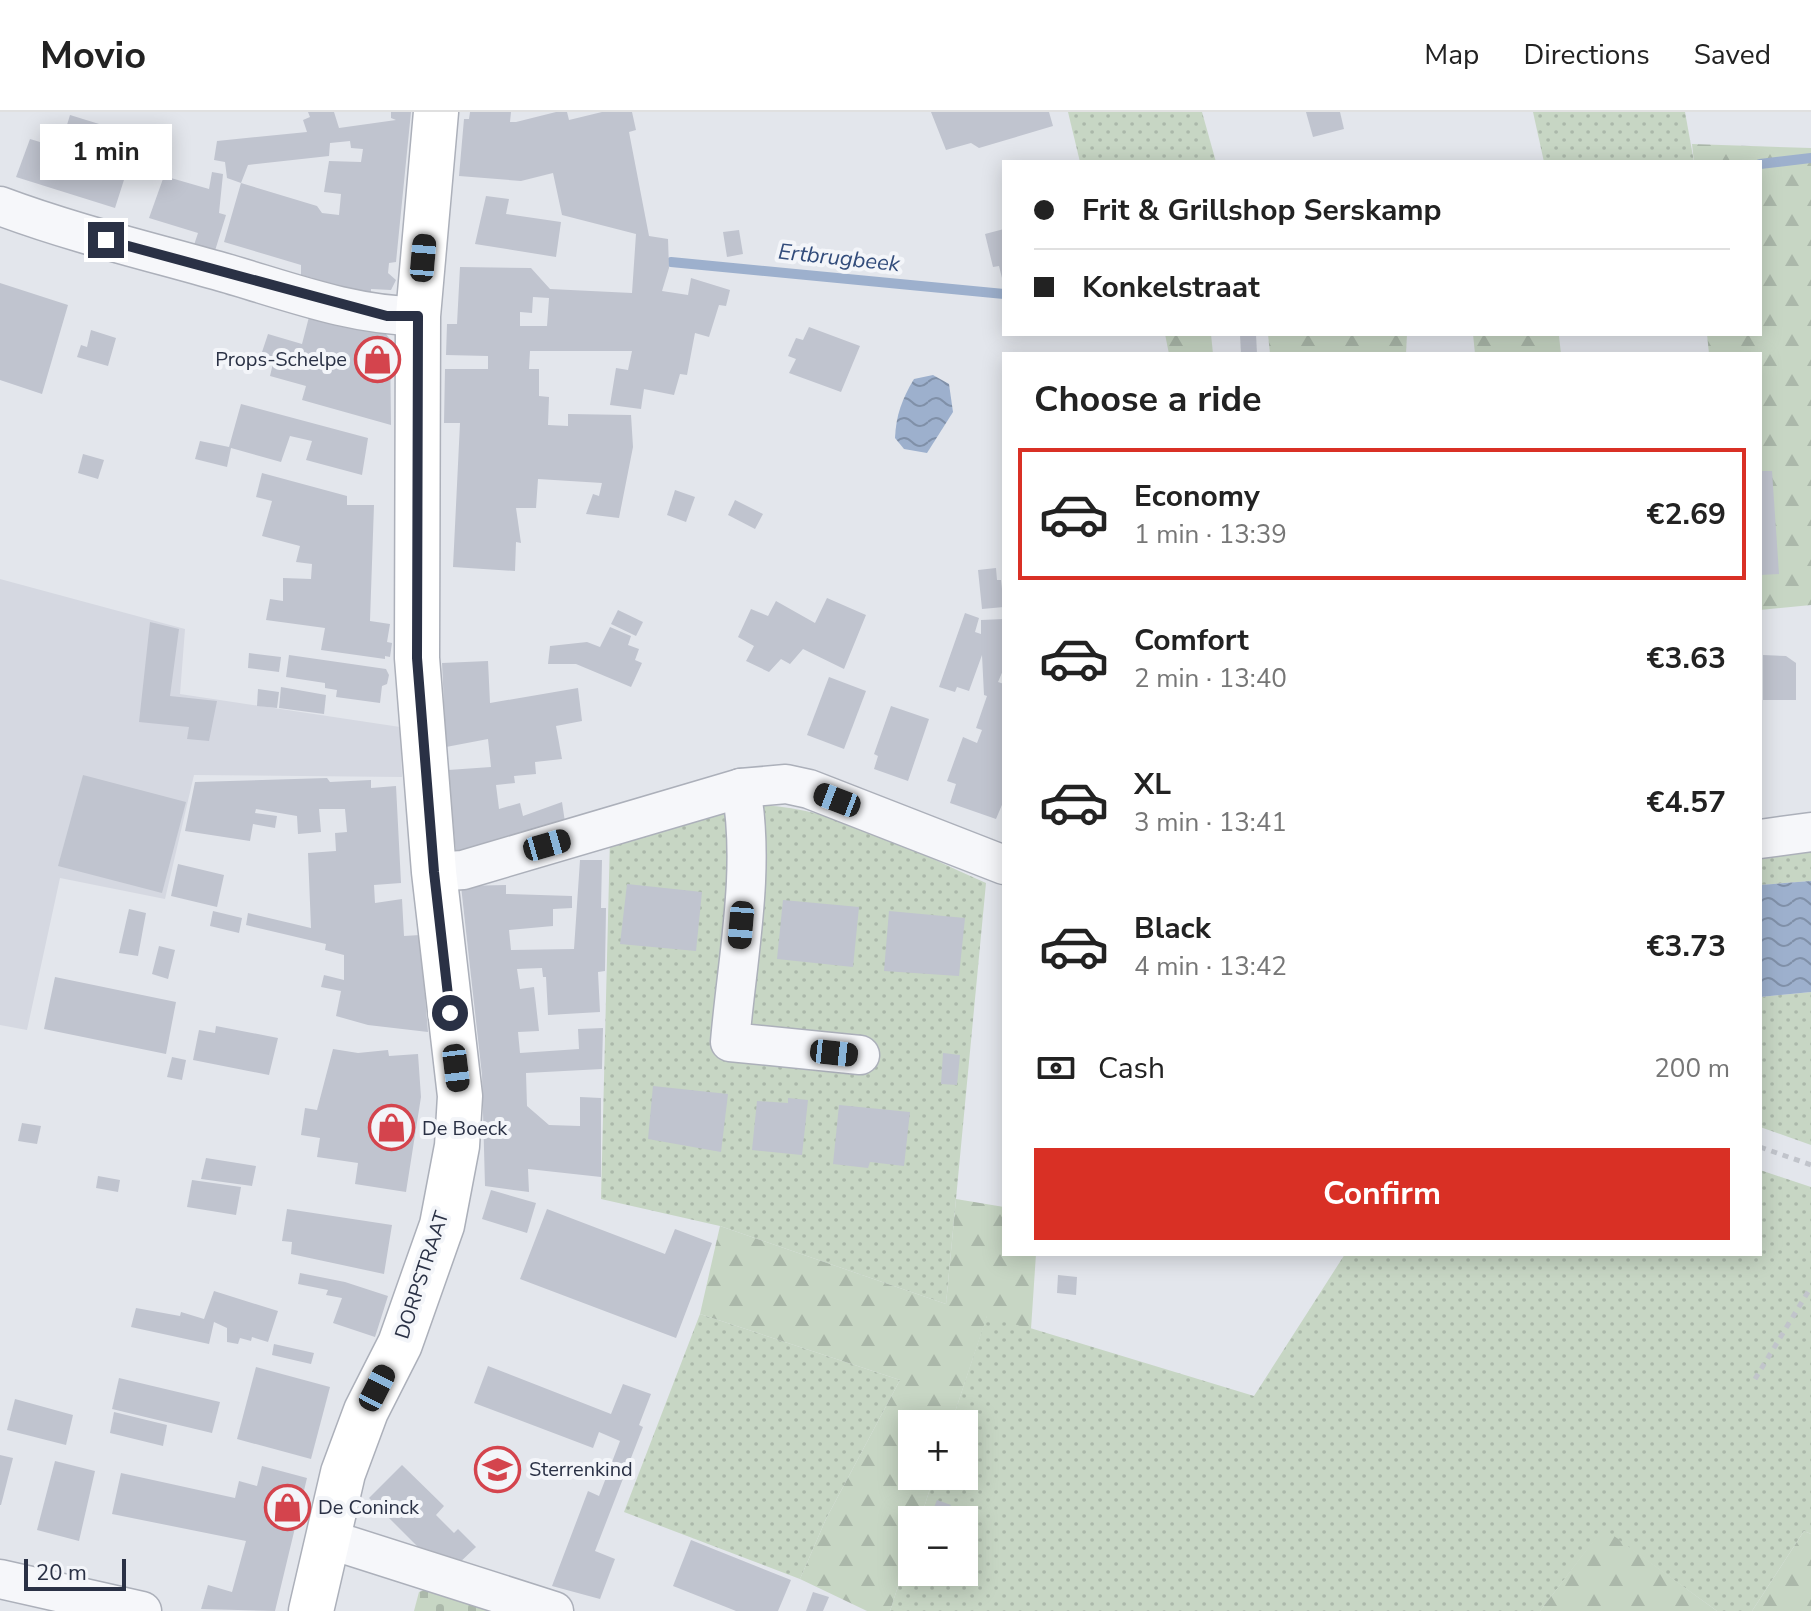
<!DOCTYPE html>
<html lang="en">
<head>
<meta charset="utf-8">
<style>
	:root { --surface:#fff; --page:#f2f2f2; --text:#222; --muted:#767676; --line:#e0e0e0; --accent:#d93025 }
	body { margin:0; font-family:"Nunito Sans",sans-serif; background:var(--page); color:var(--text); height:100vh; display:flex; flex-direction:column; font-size:30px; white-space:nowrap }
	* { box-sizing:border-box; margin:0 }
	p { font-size:26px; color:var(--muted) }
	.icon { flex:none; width:44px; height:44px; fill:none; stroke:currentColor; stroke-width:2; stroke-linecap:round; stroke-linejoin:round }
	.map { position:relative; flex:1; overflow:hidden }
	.panel { position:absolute; left:1002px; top:240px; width:760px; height:904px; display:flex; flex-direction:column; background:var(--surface); border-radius:0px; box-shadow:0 4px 20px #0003 }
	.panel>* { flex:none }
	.guide { position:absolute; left:1002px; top:48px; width:760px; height:176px; border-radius:0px; box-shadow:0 4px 20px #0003; display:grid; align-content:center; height:176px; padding:0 32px; background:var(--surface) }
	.controls { position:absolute; left:898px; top:1298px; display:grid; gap:16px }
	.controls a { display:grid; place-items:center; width:80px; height:80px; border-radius:0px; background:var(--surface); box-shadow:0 4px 20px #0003; font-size:40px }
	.scale { position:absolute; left:24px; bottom:20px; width:102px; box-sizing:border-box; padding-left:8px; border:4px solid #2a3145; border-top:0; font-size:22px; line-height:28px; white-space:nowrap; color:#2a3145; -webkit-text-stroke:6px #f3f5f9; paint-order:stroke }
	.end { position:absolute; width:36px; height:36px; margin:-18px; border:10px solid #2a3145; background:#fff; box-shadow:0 0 0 4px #fff }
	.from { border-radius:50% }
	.bubble { position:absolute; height:56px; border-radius:0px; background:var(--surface); box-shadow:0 4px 20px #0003; font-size:26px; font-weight:700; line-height:56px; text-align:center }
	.car { position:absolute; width:24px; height:48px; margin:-24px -12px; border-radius:10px; box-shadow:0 0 6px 2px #0007; background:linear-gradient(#222 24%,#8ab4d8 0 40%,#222 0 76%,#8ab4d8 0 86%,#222 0) }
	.guide b { display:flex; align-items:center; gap:28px; height:76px; font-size:30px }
	.guide b+b { border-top:2px solid var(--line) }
	.guide i { width:20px; height:20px; background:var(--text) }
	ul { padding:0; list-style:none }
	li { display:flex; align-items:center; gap:24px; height:132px; margin:0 16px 12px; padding:0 16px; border:4px solid transparent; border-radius:0px }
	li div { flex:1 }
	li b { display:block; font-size:30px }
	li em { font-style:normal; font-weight:700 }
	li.on { border-color:var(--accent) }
	li>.icon { width:72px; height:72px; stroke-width:1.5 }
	h2 { padding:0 32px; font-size:36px; line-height:96px }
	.pay { display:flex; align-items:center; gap:20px; height:88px; padding:0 32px; font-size:30px }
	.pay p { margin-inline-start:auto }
	.button { display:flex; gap:16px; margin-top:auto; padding:16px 32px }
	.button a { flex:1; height:92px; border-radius:0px; background:var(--accent); color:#fff; font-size:32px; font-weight:700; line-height:92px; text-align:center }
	header { display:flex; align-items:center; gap:48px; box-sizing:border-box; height:112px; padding:0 40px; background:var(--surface); border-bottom:2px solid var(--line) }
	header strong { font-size:38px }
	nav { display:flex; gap:44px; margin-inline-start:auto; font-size:28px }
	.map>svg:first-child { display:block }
	.built { fill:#d5d8e1 }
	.grass { fill:url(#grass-dots) }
	.forest { fill:url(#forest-firs) }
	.cemetery { fill:url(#cemetery-stones) }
	.water { fill:url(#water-waves) }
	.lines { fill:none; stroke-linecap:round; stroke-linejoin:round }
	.stream { stroke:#9db0cd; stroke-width:10 }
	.building { fill:#c0c4cf; fill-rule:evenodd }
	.street-casing { stroke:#acb0ba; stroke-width:41 }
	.secondary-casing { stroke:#acb0ba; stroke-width:47 }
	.path { stroke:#c1c4cb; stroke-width:5; stroke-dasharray:6 6; stroke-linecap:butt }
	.street { stroke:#f6f7fa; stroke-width:38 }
	.secondary { stroke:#fff; stroke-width:44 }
	.route { stroke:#2a3145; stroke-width:10 }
	.labels { text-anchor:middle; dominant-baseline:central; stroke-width:8; stroke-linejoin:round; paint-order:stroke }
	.poi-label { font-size:20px; fill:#2a3145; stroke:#f3f5f9; text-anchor:start }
	.street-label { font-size:20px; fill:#2a3145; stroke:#f3f5f9 }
	.water-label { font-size:22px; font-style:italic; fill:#324c7b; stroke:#f3f5f9 }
</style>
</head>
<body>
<header>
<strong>Movio</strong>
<nav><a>Map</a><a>Directions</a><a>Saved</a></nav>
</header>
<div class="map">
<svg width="1811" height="1499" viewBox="0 0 1811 1499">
	<defs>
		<pattern id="grass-dots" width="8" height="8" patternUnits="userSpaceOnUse" patternTransform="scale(2)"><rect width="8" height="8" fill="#c7d6c4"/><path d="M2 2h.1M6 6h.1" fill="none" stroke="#abb8aa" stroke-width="1.8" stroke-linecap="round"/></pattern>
		<pattern id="forest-firs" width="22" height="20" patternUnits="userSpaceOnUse" patternTransform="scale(2)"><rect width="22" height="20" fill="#c7d6c4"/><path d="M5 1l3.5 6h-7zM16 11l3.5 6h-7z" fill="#abb8aa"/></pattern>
		<pattern id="cemetery-stones" width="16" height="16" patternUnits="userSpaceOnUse" patternTransform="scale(2)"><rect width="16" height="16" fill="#c7d6c4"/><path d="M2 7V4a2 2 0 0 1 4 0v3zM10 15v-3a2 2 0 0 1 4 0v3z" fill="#abb8aa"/></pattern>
		<pattern id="water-waves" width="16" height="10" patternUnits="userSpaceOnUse" patternTransform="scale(2)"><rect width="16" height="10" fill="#9db0cd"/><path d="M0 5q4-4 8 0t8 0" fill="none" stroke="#8090a8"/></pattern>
	</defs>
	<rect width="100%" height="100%" fill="#e3e6ec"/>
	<path class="built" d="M0,467L185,517L180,582L400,615L402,665L194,663L165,787L60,766L27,918L0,913Z"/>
	<g class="grass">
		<path d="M1068,0H1202L1216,50H1080Z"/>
		<path d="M1533,0H1685L1694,50H1544Z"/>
		<path d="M755,693C836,694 913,739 986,771L946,1192L720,1114L601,1087L610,726Z"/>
		<path d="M1811,740V769L1760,773V747Z"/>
		<path d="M1811,880V1033L1760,1015V885Z"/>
		<path d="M1760,1058L1811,1075V1422L1804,1419L1752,1499H1717L1603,1417L1540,1499H890L912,1431V1460H964V1408H920L934,1364H964V1312H951L987,1203L1254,1284L1345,1142H1760Z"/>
		<path d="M700,1202L900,1268L826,1407L800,1467L624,1400Z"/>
	</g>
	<g class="forest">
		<path d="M1692,32L1811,36V493L1760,498V242H1709L1707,222H1760V50H1694Z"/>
		<path d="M1165,222H1211L1213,242H1169Z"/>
		<path d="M1268,222H1407L1406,242H1270Z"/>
		<path d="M1473,222H1564L1559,224L1561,242H1475Z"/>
		<path d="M956,1087L1004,1095V1142H1036L1031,1217L987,1204L951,1312H912V1364H934L920,1408H912V1431L890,1499H867L800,1467L826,1407L900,1268L700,1202L720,1114L946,1192Z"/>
		<path d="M1603,1416L1717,1499H1540Z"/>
		<path d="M1804,1419L1811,1422V1499H1752Z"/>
	</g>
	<path class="cemetery" d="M433,1475L516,1499H414L419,1480Z"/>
	<g class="water">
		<path d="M933,263L949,272L953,300L927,341L904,337L895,326C896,303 902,287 914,267Z"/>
		<path d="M1811,769V880L1760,885V773Z"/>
	</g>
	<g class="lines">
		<g class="stream">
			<path d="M1760,52L1811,46"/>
			<path d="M671,150L1004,182"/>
		</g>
	</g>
	<g class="building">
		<path d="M308,0H334L339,16L396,8L391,6V0H411L396,150L389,151L388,161L396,168L391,178L371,177V183L312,172L313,166L301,163V153L224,130L241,71L317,94L322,101L339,103L341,82L324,80L329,49L361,50L363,37L351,36L350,29L330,31L329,44L248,53L241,71L227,66L225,50L214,48L217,29L307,20L303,8L310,5Z"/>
		<path d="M470,0H511L510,10H516L556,0H567L569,8L602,0H632L636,18L629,20L649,124L668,127L669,156L662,179L688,183L691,166L730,178L726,194L719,193L709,225L695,221L687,263L680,262L674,283L644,277L641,297L610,293L616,256L628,258L632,239H530L529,257H539V284L549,285L548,313L568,314V302L631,303L633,335L619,406L586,402L593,382L599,384L602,371L538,367L536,396H516L521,431L516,430L515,459L453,455L460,311H444L445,257H488V244L446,243L447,212H457L460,155L531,156L550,177L632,181L636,122L562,103L553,61L521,69L459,64L464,7H469ZM533,185L549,186L547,214H520V200L532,201Z"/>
		<path d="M931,0H1049L1053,14L979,36L971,31L946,38Z"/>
		<path d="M1306,0H1340L1344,17L1313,25Z"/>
		<path d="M70,3L138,24L115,96L16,65L30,27L60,36Z"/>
		<path d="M212,60L223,62L219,101L226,103L214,142L193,136L198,121L149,106L164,64L209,77Z"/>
		<path d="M486,84L509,87L506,102L561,110L556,145L475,132Z"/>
		<path d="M1004,117V170H1003L999,154L993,155L985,122Z"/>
		<path d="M739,118L743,142L727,145L723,120Z"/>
		<path d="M0,171L68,193L42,282L0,268Z"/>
		<path d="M310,201L386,222L390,227L391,313L302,288L306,274L270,264L274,247L261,243L268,222L302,232Z"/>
		<path d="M809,215L860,234L841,280L789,261L796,247L788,244L796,226L803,228Z"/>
		<path d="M91,218L116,226L108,254L77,245L81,233L87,235Z"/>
		<path d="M1240,222H1256L1257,242H1241Z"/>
		<path d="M241,292L368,326L362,363L306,348L312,329L290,324L281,350L231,336L227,355L195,347L200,329L229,335Z"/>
		<path d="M83,342L104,348L98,367L78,361Z"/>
		<path d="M1760,359H1772L1779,462L1760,463Z"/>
		<path d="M262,361L347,384V393H374L370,509L390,512L387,530L392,531L390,545L385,544V547L321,538L325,516L266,508L270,487L283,489V466L311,467L312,452L296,450L300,434L262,424L272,389L256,385Z"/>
		<path d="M675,378L695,385L686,410L667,403Z"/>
		<path d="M735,388L763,402L755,417L728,403Z"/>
		<path d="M996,456L997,468H1001L1004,495L982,497L978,458Z"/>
		<path d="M827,486L866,503L844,557L803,537L790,552L781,547L769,560L746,549L754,534L738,525L751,497L768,504L776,489L815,511Z"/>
		<path d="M618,498L643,510L636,524L611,512Z"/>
		<path d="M965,501L979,506L975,520L981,522V508L1004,507V556L998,570L1004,572V688L996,707L950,691L956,672L947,669L963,625L977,631L982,618L976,616L987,584L984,583L982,543L969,579L957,575L955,580L939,575Z"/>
		<path d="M150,510L179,517L170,584L217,589L209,629L187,627L189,615L139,610Z"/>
		<path d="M610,515L631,524L628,533L639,537L635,548L642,551L631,575L576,552H548L550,534L587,530L600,535Z"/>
		<path d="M249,541L281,545L279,560L248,556Z"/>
		<path d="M289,543L386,557L389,563L387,572L382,574L380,591L336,585L337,578L325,576V571L286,565Z"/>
		<path d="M1763,543L1786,544L1796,551V588H1763Z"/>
		<path d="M488,549L490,591L578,576L582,609L556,614L562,647L535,650L536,662L514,664L515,671L496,673L499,697L520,691L523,704L562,690L566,717L456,741L448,658L491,655L488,627L446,635L442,551Z"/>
		<path d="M829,565L866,579L844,637L807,623Z"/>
		<path d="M281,575L326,583L324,602L279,596Z"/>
		<path d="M258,577L279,580L277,596L257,594Z"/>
		<path d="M891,594L929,607L908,669L874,657L878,644L874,642Z"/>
		<path d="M83,663L186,690L162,781L58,754Z"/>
		<path d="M327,666L330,670L371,668V676L396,674L401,771L374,773L375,791L402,787L404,824L420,823L428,920L368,913L336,904L341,879L321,875L324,863L344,868V843L325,838L326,832L246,813L248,801L311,816L308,741L336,739L335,721L347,720L345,697H319L321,720L298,722L297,704L256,697L255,701L277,704L275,716L253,712L250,729L185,719L195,670Z"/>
		<path d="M580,748H602L601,796H606L605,859L598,860L600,900L548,903L546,865H543L542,856L517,857L520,877L534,875L539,919L518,920L520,941L579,937L578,917L603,916L602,957L526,961L527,994L549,1013L580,1014V985L601,986V1065L528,1057L529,1080L485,1074L482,963L461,774L506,773V782L572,784V796L553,797V814L509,818L511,838L574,837Z"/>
		<path d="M178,752L224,763L217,795L171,784Z"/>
		<path d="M627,772L702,780L696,839L620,832Z"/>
		<path d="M783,788L859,795L853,855L777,847Z"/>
		<path d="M129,797L146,801L138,844L119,841Z"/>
		<path d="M213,799L242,806L239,821L210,814Z"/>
		<path d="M889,799L965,806L959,864L884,859Z"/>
		<path d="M159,834L175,838L168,867L152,862Z"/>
		<path d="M55,865L176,890L166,942L44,917Z"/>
		<path d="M216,914L278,926L269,963L193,948L199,918L215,921Z"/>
		<path d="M333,937L358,941L388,938L389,944L418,942L421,985L406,1080L355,1072L358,1051L317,1045L320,1026L301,1023L305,996L317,998Z"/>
		<path d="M943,941L960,943L957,973L941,972Z"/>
		<path d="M172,945L186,948L182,968L167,965Z"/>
		<path d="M653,974L728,982L721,1040L648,1027Z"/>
		<path d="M788,986L808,988L802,1043L752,1038L757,989L788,991Z"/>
		<path d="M839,993L910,1000L904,1054L870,1050L868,1056L833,1052Z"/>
		<path d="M22,1011L41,1014L37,1032L18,1029Z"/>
		<path d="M206,1046L256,1054L252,1074L201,1067Z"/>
		<path d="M98,1064L120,1068L118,1080L96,1076Z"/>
		<path d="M192,1068L241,1075L236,1103L187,1095Z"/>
		<path d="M491,1078L536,1091L527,1121L482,1107Z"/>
		<path d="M287,1097L392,1113L384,1162L291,1142L292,1130L282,1129Z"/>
		<path d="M547,1097L665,1142L675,1117L712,1131L676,1226L520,1167Z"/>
		<path d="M300,1161L345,1170L388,1184L375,1225L333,1211L342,1186L326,1183L328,1178L298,1172Z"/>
		<path d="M1058,1163L1077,1165L1076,1183L1057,1181Z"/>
		<path d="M214,1179L278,1199L268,1230L252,1225L251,1229L240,1226L238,1232L227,1230V1216L214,1210L209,1232L131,1215L136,1196L180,1204L181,1200L204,1207Z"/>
		<path d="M274,1232L314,1241L311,1252L272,1243Z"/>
		<path d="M488,1254L611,1302L623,1272L651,1282L639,1313L643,1315L595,1439L615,1447L600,1487L552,1474L588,1379L599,1384L620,1329L599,1320L593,1336L474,1291Z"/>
		<path d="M256,1255L330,1275L311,1347L237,1327Z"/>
		<path d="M119,1266L220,1290L212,1321L112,1297Z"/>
		<path d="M15,1287L73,1303L66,1333L7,1318Z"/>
		<path d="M114,1300L167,1313L163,1334L110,1321Z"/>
		<path d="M0,1343L13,1346L1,1393H0Z"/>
		<path d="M55,1349L95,1359L79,1429L37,1418Z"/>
		<path d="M402,1353L444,1394L436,1403L454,1421L458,1417L476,1435L457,1453L431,1448L369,1386Z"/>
		<path d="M262,1354L307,1366L275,1499L201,1497L208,1473L232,1480L246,1429L112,1402L121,1361L235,1386L239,1369L257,1374Z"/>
		<path d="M937,1388L951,1393L945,1408H929Z"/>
		<path d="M691,1428L791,1468L778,1499H736L673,1474Z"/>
		<path d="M813,1480L829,1485L823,1499H806Z"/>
	</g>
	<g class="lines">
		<defs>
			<g id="street">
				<path d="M0,94C72,121 148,139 222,160C285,178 352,204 418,204"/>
				<path d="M741,676C756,758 737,847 730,930L860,943"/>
				<path d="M1760,727L1811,720"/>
				<path d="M434,760L463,758L741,676L786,672L809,677L1004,753"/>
				<path d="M328,1427L554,1499"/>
				<path d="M0,1467L142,1499"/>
			</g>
			<path id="secondary" d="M311,1499L343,1361L366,1299L400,1232L442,1113L457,1034L460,984L434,760L417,546L418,204L436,0"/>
		</defs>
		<use href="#street" class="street-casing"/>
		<use href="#secondary" class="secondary-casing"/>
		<g class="path">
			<path d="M1760,1035L1811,1053"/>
			<path d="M1755,1267L1811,1175"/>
		</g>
		<use href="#street" class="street"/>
		<use href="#secondary" class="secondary"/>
	</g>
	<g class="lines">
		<path class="route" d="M106,128L387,204H418L417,546L434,760L450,901"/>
	</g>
	<defs>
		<symbol id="shop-ring" viewBox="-11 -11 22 22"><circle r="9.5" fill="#f3f5f9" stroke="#d4444d" stroke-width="1.5"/><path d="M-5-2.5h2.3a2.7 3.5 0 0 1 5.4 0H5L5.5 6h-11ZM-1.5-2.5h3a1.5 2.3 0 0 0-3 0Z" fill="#d4444d"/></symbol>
		<symbol id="school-ring" viewBox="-11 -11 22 22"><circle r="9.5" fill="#f3f5f9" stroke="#d4444d" stroke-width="1.5"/><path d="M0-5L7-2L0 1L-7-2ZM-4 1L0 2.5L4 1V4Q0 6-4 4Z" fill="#d4444d"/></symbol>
	</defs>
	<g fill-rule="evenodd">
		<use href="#shop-ring" x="352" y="222" width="51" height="51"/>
		<use href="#shop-ring" x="366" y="990" width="51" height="51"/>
		<use href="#school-ring" x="472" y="1332" width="51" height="51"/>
		<use href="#shop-ring" x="262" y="1370" width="51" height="51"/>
	</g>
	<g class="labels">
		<g class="poi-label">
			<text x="347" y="247" text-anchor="end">Props-Schelpe</text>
			<text x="422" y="1016">De Boeck</text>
			<text x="529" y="1357">Sterrenkind</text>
			<text x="318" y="1395">De Coninck</text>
		</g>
		<g class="street-label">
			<text transform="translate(422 1163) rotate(-72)">DORPSTRAAT</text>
		</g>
		<g class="water-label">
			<text transform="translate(839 146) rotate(6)">Ertbrugbeek</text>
		</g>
	</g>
</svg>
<div class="controls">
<a>+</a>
<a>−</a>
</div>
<div class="scale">20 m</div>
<i class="end from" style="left:450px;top:901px"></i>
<i class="end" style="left:106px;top:128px"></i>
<div class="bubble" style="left:40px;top:12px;width:132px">1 min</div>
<i class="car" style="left:423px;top:146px;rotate:5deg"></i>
<i class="car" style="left:837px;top:688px;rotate:291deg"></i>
<i class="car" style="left:547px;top:733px;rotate:74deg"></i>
<i class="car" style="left:741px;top:813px;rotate:185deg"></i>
<i class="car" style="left:834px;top:941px;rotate:96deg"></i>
<i class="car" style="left:456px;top:956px;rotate:173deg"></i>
<i class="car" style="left:377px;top:1276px;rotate:27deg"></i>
<div class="guide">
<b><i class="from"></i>Frit &amp; Grillshop Serskamp</b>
<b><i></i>Konkelstraat</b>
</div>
<section class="panel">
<h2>Choose a ride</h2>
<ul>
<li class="on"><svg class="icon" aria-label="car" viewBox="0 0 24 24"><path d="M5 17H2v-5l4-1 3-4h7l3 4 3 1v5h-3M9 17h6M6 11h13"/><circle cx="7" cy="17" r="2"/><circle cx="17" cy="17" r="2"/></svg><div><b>Economy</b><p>1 min · 13:39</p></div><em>€2.69</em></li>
<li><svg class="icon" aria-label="car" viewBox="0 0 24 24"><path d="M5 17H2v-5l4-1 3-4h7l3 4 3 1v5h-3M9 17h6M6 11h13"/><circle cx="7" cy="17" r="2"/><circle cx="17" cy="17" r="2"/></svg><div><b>Comfort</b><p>2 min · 13:40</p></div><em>€3.63</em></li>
<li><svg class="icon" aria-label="car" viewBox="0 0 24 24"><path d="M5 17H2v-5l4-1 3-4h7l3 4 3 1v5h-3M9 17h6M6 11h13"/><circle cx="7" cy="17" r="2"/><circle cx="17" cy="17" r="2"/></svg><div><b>XL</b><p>3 min · 13:41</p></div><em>€4.57</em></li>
<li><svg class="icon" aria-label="car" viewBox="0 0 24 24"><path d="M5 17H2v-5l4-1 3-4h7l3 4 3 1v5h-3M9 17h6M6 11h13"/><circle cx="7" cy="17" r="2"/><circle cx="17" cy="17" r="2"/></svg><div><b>Black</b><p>4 min · 13:42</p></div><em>€3.73</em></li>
</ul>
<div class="pay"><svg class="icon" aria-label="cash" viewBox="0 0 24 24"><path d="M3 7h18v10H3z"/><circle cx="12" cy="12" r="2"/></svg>Cash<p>200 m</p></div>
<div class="button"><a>Confirm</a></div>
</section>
</div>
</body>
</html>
